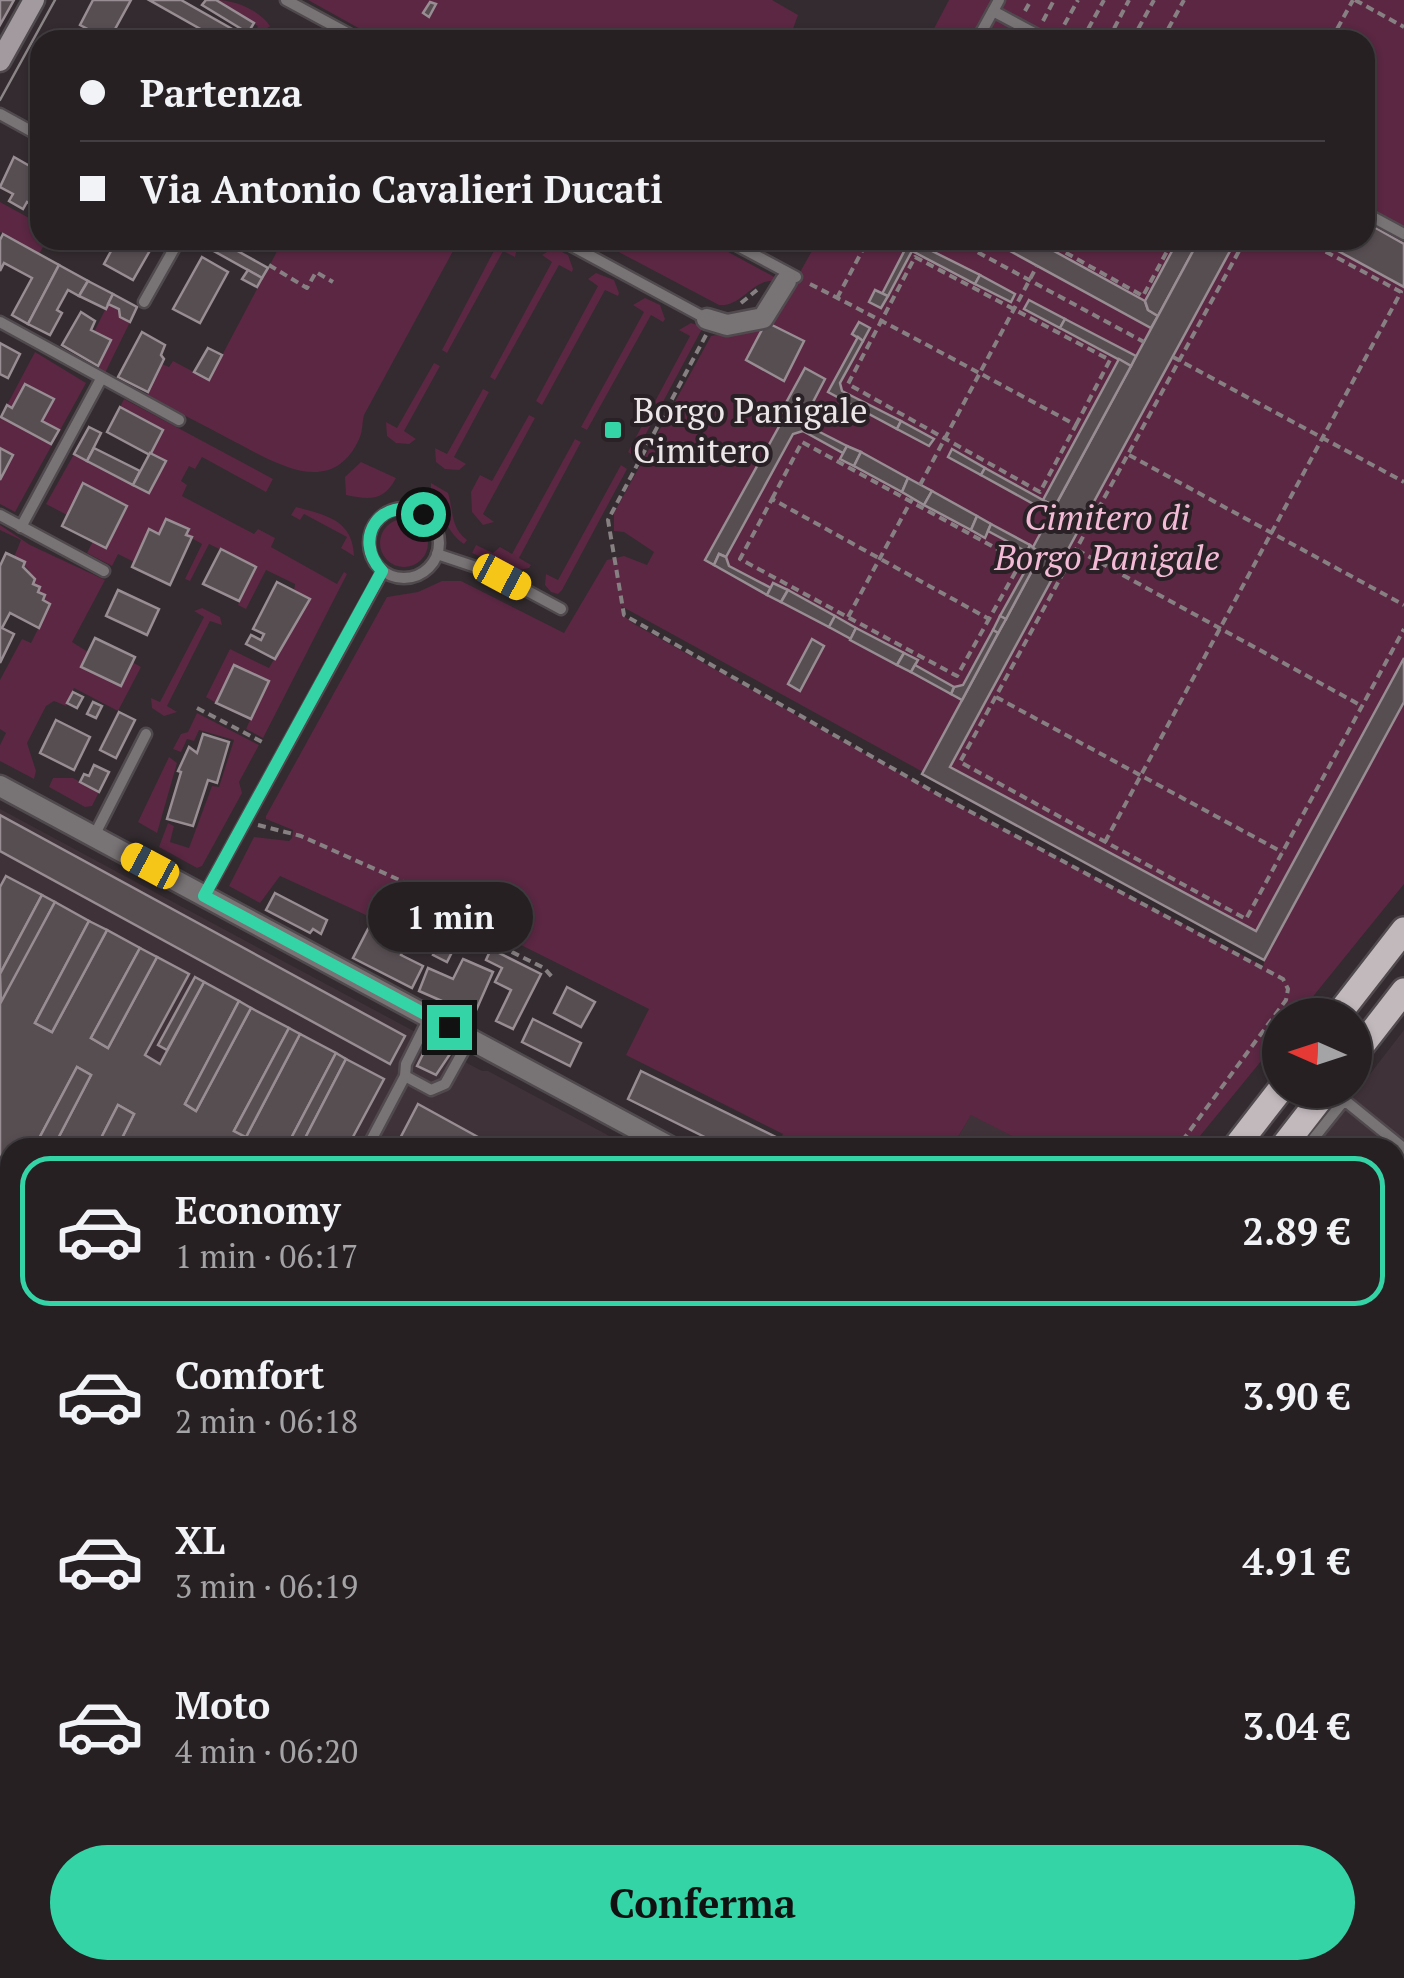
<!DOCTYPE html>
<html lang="it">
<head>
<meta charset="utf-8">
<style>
	:root { --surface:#262023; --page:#2e282b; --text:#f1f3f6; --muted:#a4a3a6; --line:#423e41; --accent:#35d4a7 }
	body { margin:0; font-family:"PT Serif",serif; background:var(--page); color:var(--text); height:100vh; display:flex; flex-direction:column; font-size:38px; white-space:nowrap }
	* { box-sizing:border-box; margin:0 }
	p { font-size:32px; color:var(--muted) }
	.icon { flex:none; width:55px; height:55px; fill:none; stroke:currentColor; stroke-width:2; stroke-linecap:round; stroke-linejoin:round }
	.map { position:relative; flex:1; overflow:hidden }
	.drawer { position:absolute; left:0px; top:1138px; width:1405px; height:842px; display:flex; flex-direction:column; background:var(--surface); border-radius:30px 30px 0 0; box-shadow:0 2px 8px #0004,0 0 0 2px var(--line) }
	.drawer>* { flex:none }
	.banner { position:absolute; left:30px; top:30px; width:1345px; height:220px; border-radius:30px; box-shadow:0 2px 8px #0004,0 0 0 2px var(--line); display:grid; align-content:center; height:220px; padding:0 50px; background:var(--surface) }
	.needle { width:65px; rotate:273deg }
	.buttons { position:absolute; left:1262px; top:998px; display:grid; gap:20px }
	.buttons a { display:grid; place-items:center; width:110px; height:110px; border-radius:50%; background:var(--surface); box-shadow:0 2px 8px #0004,0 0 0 2px var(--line); font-size:50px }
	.end { position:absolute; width:45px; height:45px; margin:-22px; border:12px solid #35d4a7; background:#111; box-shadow:0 0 0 5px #111 }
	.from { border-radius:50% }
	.bubble { position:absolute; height:70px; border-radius:35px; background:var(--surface); box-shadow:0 2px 8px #0004,0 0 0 2px var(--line); font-size:32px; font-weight:700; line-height:70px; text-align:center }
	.car { position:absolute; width:30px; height:60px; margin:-30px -15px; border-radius:12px; box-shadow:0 0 8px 2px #0007; background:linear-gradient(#f5c518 24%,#345 0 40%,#f5c518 0 76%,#345 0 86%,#f5c518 0) }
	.banner b { display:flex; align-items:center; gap:35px; height:95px; font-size:38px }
	.banner b+b { border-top:2px solid var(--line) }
	.banner i { width:25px; height:25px; background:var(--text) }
	ul { padding:18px 0 0; list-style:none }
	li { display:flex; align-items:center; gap:30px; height:150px; margin:0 20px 15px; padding:0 30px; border:5px solid transparent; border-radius:30px }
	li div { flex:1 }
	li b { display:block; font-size:38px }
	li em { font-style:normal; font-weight:700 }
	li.active { border-color:var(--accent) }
	li>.icon { width:90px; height:90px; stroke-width:1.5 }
	.cta { display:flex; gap:20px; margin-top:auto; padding:20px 50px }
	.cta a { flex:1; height:115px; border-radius:60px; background:var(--accent); color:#111; font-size:40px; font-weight:700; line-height:115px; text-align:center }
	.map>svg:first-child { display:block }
	.built { fill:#403239 }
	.green { fill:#5b2743; fill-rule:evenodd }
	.building { fill:#574e52; stroke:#988d92; stroke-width:2.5 }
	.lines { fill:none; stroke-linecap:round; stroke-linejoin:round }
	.lane-casing { stroke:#50494d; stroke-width:15 }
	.street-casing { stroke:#50494d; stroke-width:25 }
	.secondary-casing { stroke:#50494d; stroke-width:25 }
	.primary-casing { stroke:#50494d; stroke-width:30 }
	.path { stroke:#878083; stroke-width:4; stroke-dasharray:8 5; stroke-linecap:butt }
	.lane { stroke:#787375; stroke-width:10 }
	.street { stroke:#787375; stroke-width:20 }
	.secondary { stroke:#a29a9e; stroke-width:20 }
	.primary { stroke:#c2b9bd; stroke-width:25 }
	.tram { stroke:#8c8588; stroke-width:2.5 }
	.route { stroke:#35d4a7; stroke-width:12 }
	.poi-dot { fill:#35d4a7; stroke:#292125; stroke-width:4 }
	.labels { text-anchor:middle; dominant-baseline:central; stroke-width:8; stroke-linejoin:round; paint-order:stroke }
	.poi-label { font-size:35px; fill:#ebe5e8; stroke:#292125; text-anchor:start }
	.park-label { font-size:35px; font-style:italic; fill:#f4bbd6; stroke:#292125 }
</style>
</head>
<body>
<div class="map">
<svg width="1404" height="1978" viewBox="0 0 1404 1978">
	<rect width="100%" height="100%" fill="#332b2f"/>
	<g class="built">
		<path d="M0,809L447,1049L450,1054L482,1071H488L630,1147L10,1148V1970H189L170,1978H0Z"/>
		<path d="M1404,1030V1323L1395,1336V1148H1313Z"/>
		<path d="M971,1114L1033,1147L952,1148Z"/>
		<path d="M601,1970H734L730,1978H617Z"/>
	</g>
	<g class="green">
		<path d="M216,0C235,0 259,10 270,26L265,30L270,40H251L258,26Z"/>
		<path d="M308,0H772L798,15L789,40H380Z"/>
		<path d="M949,0H1404V884L1298,1015H1280V1038L1191,1147H1033L971,1115L952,1147H777L783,1134L626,1055L649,1009L475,922C456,916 443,926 430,939L421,940L280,876L260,903L229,886L254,837L289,841L292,838L293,830L266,819V816L387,597L418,592L442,581H461L564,633L607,560L624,556L647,565L654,552L624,532L614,531V513L711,336L771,324L818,240H1365V40H928ZM621,606L1265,960L1263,966L941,796L634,624L624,616Z"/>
		<path d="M0,202L40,224V240H47L39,254L0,232Z"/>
		<path d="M283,240H459L364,415C362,422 363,430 360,437C333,500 276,463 235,442C206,426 176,411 146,396L162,364L169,367L173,361L209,380Z"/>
		<path d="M511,240L517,248L515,257L503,251L447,353L442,350L496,247L485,241Z"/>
		<path d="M596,240H706L778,279L777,281C753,277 743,307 719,305Z"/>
		<path d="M554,248L568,255L573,269L572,272L559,265L495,380L490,377L552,262L542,255Z"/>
		<path d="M596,273L614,280L619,293L618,296L605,290L542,405L536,401L598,286L588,279Z"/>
		<path d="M645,298L660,305L665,319L663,322L651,315L587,430L581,427L644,312L633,305Z"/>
		<path d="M108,304L119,309L121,317L130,322L105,373L97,368L111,340L94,332Z"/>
		<path d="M691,323L703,327L634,456L628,452L690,336L679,330Z"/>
		<path d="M35,352L86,383L15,512L0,504V480L13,455L0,448V420L1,417L50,444L58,431L42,421L54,399L26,384L12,408L7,405Z"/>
		<path d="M434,363L440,366L404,431L416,439L409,444L396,443L387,436L386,422L397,428Z"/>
		<path d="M483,389L489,392L454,457L466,464L459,470L445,469L436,462L435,448L447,454Z"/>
		<path d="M124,399L273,479L266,492L202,457L195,469L189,466L181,481L187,485L182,496L254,534L258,529L275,538L271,547L337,584L344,572L347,574L263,738L246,729L268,681L234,665L216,703L206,697L230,649L269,668L309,600L294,591L295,584L266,570L246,609L238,605L256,567L209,544L190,581L185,579L202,544L186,535L189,529L167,519L159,534L148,530L134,562L118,554L112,566L87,553L93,541L106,548L127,505L83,483L67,515L46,504L74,454L148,493L166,461L151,454L163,430L120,407Z"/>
		<path d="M529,415L535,418L483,514L494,522L483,525L472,512L471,492L480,475L492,481Z"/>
		<path d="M575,439L581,442L519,558L531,565L529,568L515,571L472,553L476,545L493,553L500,547L512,554Z"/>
		<path d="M361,462L396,478C384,501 370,500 346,495L345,477Z"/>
		<path d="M621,465L627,469L562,590L558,594L551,592L545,585L546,574L558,580Z"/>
		<path d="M431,483L448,493C454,512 450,527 467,540L464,544C450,536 442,513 431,500Z"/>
		<path d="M296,507C326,515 353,520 354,556L341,548L347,537L304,514L300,520L291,515Z"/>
		<circle cx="404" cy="543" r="24"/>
		<path d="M0,525L30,545L105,580L72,642L88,652L81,667L120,686L132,662L141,667L118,711L74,688L66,706L54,701L46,706L27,743L36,771L34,779L0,761V745L6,733L0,729V680L22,639L31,643L50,605L43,600L45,595L38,592L40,587L33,584L35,579L28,575L29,570L14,557L21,540L0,530Z"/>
		<path d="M202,608L220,617L222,625L210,621L167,706L177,712L164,716L152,708L151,698L160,702L204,617L194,611Z"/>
		<path d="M197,713L259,745L239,782L242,793L202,866L197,868L159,847L168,823L174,826L170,842L189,848L212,786L219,787L234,740L199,730L194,741L187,739L181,752L173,749L181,734L188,732Z"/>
		<path d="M169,757L177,763L157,833L138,822Z"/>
		<path d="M53,778H73L99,792L92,806L85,807L49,787Z"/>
		<path d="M422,1970H601L617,1978H410Z"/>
	</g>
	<g class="building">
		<path d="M0,0H14L0,25Z"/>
		<path d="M93,0H131L109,40L80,25Z"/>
		<path d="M149,0H181L241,34L238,40H220Z"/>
		<path d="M206,0H216L254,23L248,33L202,5Z"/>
		<path d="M430,2L436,4L429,17L423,13Z"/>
		<path d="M14,157L40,172V210L27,202L23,209L9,201L13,194L0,187Z"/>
		<path d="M1365,222L1404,244V287L1318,240H1365Z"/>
		<path d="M3,234L59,265L28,324L12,315L32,278L4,263L0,271V240Z"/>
		<path d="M117,240H156L133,280L104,264Z"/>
		<path d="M206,240H218L268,268L262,278L203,245Z"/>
		<path d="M910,240L980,275L975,284L912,251L888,296L882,294Z"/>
		<path d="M990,240H1034L1145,301L1148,310L1158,316L1151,328Z"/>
		<path d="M1178,240H1199L1158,316L1148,310L1145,301Z"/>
		<path d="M1199,240H1236L950,767L1256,931L1404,658V702L1264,960L922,774L1041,554L1032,549Z"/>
		<path d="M202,257L228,272L200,323L173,309Z"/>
		<path d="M59,265L88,281L79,296L68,290L57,310L62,313L50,335L28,324Z"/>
		<path d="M248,270L262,278L257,287L242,279Z"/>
		<path d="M980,275L1015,294L1011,302L975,284Z"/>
		<path d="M88,281L113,294L106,309L79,296Z"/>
		<path d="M875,290L888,296L881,308L869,302Z"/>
		<path d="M113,294L137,307L130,322L120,317L119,309L108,304Z"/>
		<path d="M1029,300L1065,319L1060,328L1024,309Z"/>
		<path d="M81,312L95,321L91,330L111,340L98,366L62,345Z"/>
		<path d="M1065,319L1136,356L1131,366L1060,328Z"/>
		<path d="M766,322L804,341L784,381L746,360Z"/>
		<path d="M859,322L870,328L863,341L852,334Z"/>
		<path d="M142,332L165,345L161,355L164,359L148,392L118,377Z"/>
		<path d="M858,337L863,341L840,383L842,391L901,421L897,429L828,392Z"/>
		<path d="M0,343L20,354L8,378L0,374Z"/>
		<path d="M208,348L222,355L209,380L194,372Z"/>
		<path d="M1119,359L1131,366L1055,506L1043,500Z"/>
		<path d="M805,368L825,379L802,423L781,412Z"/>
		<path d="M25,384L54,399L42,421L59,430L51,444L1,417L7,405L12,408Z"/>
		<path d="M120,407L163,430L150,455L107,432Z"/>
		<path d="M786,414L806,425L803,431L793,434L726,557L719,554L714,565L705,560Z"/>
		<path d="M901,421L934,439L929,446L897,429Z"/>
		<path d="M806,425L847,446L843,453L803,431Z"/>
		<path d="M89,427L101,433L87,461L74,454Z"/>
		<path d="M847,446L861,452L854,466L840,459Z"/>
		<path d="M0,448L13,455L0,480Z"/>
		<path d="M94,448L140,471L133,485L87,461Z"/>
		<path d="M952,449L985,468L981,475L948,457Z"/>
		<path d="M861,452L908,478L902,492L854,466Z"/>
		<path d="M150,453L166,461L149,493L133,485Z"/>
		<path d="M985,468L1050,504L1046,511L981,475Z"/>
		<path d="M908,478L932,491L924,505L902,492Z"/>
		<path d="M83,483L127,506L106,548L62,526Z"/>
		<path d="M932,491L977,516L971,530L924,505Z"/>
		<path d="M977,516L991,524L985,538L971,530Z"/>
		<path d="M166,519L189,529L186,535L192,537L170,585L132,567L149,529L159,534Z"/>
		<path d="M991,524L1030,545L1027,552L988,531Z"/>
		<path d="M1030,545L1041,554L1006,619L1000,616L1030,562L1027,552Z"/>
		<path d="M221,549L256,567L239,601L203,584Z"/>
		<path d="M6,553L25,562L23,567L35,579L33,584L40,587L38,592L45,595L43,600L50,604L39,628L10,613L2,628L14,634L0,663V566Z"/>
		<path d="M719,554L726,557L729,566L771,588L767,595L714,565Z"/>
		<path d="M277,582L310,599L275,659L246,644L251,635L261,640L264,634L253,629Z"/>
		<path d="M773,583L788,590L781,602L767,595Z"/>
		<path d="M118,590L159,609L147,635L106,616Z"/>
		<path d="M788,590L835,616L829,627L781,602Z"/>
		<path d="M835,616L856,628L851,639L829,627Z"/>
		<path d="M1000,616L1006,619L998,633L993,630Z"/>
		<path d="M856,628L904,653L897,665L850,640Z"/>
		<path d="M993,630L998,633L962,700L951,694L954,687L963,685Z"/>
		<path d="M95,638L135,657L121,686L81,667Z"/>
		<path d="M812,639L824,646L800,691L788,684Z"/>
		<path d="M904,653L918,660L911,672L897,665Z"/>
		<path d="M234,665L269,681L251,719L216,703Z"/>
		<path d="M915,665L954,687L951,694L911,672Z"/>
		<path d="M73,692L83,697L77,708L67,703Z"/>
		<path d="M93,702L102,706L96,718L87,714Z"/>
		<path d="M119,712L135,720L116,758L100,750Z"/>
		<path d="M56,720L90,737L74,770L40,753Z"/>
		<path d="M203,734L229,742L217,783L208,780L193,826L167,819L181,772L178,771L189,747L197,753Z"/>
		<path d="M94,765L109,772L99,792L80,782L84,774L89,776Z"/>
		<path d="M0,815L405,1036L390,1064L0,851Z"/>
		<path d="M6,876L42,895L0,974V887Z"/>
		<path d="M275,893L327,920L321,934L313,929L310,933L266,910Z"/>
		<path d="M42,895L55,902L1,1005L0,974Z"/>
		<path d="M55,902L89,921L35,1023L52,1032L107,930L140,948L91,1038L108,1048L157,957L189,974L145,1055L160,1064L204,982L239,1001L185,1104L196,1111L251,1008L289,1028L234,1131L246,1137L300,1034L336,1053L286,1148H117L134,1114L118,1105L96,1148H53L91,1075L77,1067L34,1148H10V1162L0,1157V1004Z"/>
		<path d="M89,921L107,930L52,1032L35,1023Z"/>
		<path d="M385,926L409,939L401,955L423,966L412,988L353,958L368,929L380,935Z"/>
		<path d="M440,939L455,946L447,962L433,955Z"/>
		<path d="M140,948L157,957L108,1048L91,1038Z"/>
		<path d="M491,949L541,974L513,1029L496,1021L511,990L495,982L502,968L486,960Z"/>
		<path d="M463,959L493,972L474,1015L419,991L428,968L453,979Z"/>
		<path d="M195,977L204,982L167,1050L158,1045Z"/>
		<path d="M567,987L595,1002L581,1027L554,1013Z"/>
		<path d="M239,1001L251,1008L196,1111L185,1104Z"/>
		<path d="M533,1019L581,1043L570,1066L522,1042Z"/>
		<path d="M289,1028L300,1034L246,1137L234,1131Z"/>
		<path d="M434,1043L450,1054L436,1075L417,1066L426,1048L429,1050Z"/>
		<path d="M336,1053L346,1059L300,1148H286Z"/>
		<path d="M346,1059L384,1079L347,1148H300Z"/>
		<path d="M77,1067L91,1075L53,1148H34Z"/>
		<path d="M641,1071L776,1137L771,1148H727L628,1099Z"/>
		<path d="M418,1104L498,1148H395Z"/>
		<path d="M118,1105L134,1114L117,1148H96Z"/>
		<path d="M1400,1185L1404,1188V1282L1395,1293V1191Z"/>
		<path d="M0,1230L9,1235L0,1251Z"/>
		<path d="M1395,1419L1404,1424V1472L1395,1467Z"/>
		<path d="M0,1430L10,1435V1454L0,1448Z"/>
		<path d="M0,1456L10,1462L5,1478L0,1475Z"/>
		<path d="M1395,1516L1404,1521V1563L1395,1580Z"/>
		<path d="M0,1626L10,1631V1644L0,1662Z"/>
		<path d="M10,1689V1754L5,1764L0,1762V1708Z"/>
		<path d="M706,1970H721L717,1978H703Z"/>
	</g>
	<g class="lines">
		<defs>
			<g id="lane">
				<path d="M286,0L360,40"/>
				<path d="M993,11L1047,40"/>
				<path d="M977,40L999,0"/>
				<path d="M0,114L40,136"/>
				<path d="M1365,213L1404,234"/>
				<path d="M561,240L707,319"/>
				<path d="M727,240L796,277"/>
				<path d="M144,302L179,240"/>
				<path d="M0,322L179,420"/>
				<circle cx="404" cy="543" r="35"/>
				<path d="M0,515L104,571"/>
				<path d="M21,527L101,379"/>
				<path d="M437,554L494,573L561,609"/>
				<path d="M94,836L146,734"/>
				<path d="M204,896L383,571"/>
				<path d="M405,1076L431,1090L445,1084L470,1039"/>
				<path d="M367,1148L405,1076L406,1064L429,1018"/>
				<path d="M1306,1148L1342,1103H1348L1401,1146L1404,1155"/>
				<path d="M0,1178L10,1183"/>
				<path d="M1395,1326L1404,1313"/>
				<path d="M10,1379L5,1392L10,1401"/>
			</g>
			<g id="street">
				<path d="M707,319L727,325L763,318L786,281"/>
				<path d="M0,786L672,1148"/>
			</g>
			<g id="secondary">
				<path d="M0,61L34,0"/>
				<path d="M1186,1978L1189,1970"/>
			</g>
			<g id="primary">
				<path d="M1338,1015L1404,930"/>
				<path d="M1355,1054L1404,991"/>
				<path d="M1235,1148L1280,1090"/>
				<path d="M1282,1148L1327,1090"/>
				<path d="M269,1978L287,1970"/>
				<path d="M355,1978L372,1970"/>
			</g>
		</defs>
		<use href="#lane" class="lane-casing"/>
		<use href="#street" class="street-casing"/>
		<use href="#secondary" class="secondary-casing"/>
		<use href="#primary" class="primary-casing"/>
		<g class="path">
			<path d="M1355,0L1404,27"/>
			<path d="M1025,11L1031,0"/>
			<path d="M1043,21L1054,0"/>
			<path d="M1113,31L1130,40"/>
			<path d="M1058,36L1078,0"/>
			<path d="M1082,40L1104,0"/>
			<path d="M1108,40L1129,0"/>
			<path d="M1132,40L1154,0"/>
			<path d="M1162,40L1184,0"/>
			<path d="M1331,40L1353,0"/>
			<path d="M955,240L1144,342"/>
			<path d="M1043,240L1143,296L1173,240"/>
			<path d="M1245,240L960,762L1246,919L1404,629"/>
			<path d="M269,265L307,288L316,272L333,282"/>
			<path d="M810,284C899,329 988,378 1076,425L1040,492L848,384L915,257L1110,360L1076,425"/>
			<path d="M837,298L868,240"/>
			<path d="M741,303L757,290"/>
			<path d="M706,335L608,520L624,615L941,796L1283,979L1288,989L1286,1000L1177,1148"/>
			<path d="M1173,357L1404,482"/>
			<path d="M1129,455L1404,605"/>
			<path d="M920,485L1037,266"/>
			<path d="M772,499L802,442L1021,562L989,619L772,499L740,559L957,676L989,619"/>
			<path d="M1077,550L1362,706"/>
			<path d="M848,617L912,499"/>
			<path d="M996,697L1282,852"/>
			<path d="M197,708L264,743"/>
			<path d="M258,825L301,836L404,882L472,932L544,968L552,977"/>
			<path d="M1105,842L1401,292L1304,240"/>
			<path d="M1395,1502L1404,1506"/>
		</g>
		<use href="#lane" class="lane"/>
		<use href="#street" class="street"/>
		<use href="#secondary" class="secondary"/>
		<use href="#primary" class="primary"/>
		<path class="tram" d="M0,100L55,0"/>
	</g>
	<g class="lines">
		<path class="route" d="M423,514C382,494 351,538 382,571L204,896L449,1027"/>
	</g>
	<rect class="poi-dot" x="603" y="420" width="20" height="20" rx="5"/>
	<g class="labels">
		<g class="poi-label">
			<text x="633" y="410">Borgo Panigale<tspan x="633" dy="40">Cimitero</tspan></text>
		</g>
		<g class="park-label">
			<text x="1107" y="517">Cimitero di<tspan x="1107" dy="40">Borgo Panigale</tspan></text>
		</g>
	</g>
</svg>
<div class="buttons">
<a><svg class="needle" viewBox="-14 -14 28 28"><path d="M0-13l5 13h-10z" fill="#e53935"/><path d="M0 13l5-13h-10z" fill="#a4a3a6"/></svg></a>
</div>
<i class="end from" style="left:423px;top:514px"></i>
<i class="end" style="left:449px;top:1027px"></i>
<div class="bubble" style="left:368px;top:882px;width:165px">1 min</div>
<i class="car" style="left:502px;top:577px;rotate:118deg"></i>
<i class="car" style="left:150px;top:866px;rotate:298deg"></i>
<div class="banner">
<b><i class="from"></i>Partenza</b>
<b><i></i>Via Antonio Cavalieri Ducati</b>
</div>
<section class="drawer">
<ul>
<li class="active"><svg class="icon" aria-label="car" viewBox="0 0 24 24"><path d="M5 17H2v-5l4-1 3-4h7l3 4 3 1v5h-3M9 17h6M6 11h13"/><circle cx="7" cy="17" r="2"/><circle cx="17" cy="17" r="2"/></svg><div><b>Economy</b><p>1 min · 06:17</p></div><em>2.89 €</em></li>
<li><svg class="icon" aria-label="car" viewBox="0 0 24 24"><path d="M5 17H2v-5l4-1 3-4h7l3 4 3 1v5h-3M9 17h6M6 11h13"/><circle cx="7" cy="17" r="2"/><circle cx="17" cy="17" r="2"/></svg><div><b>Comfort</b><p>2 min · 06:18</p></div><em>3.90 €</em></li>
<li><svg class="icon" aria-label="car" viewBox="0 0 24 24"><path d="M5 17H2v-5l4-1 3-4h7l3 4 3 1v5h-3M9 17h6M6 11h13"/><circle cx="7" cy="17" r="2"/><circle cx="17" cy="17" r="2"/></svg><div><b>XL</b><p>3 min · 06:19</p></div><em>4.91 €</em></li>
<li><svg class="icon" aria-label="car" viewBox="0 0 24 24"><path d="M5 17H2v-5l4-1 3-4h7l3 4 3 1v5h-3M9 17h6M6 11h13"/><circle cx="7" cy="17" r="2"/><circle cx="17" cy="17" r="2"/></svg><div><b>Moto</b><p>4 min · 06:20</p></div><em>3.04 €</em></li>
</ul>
<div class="cta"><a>Conferma</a></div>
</section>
</div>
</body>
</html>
